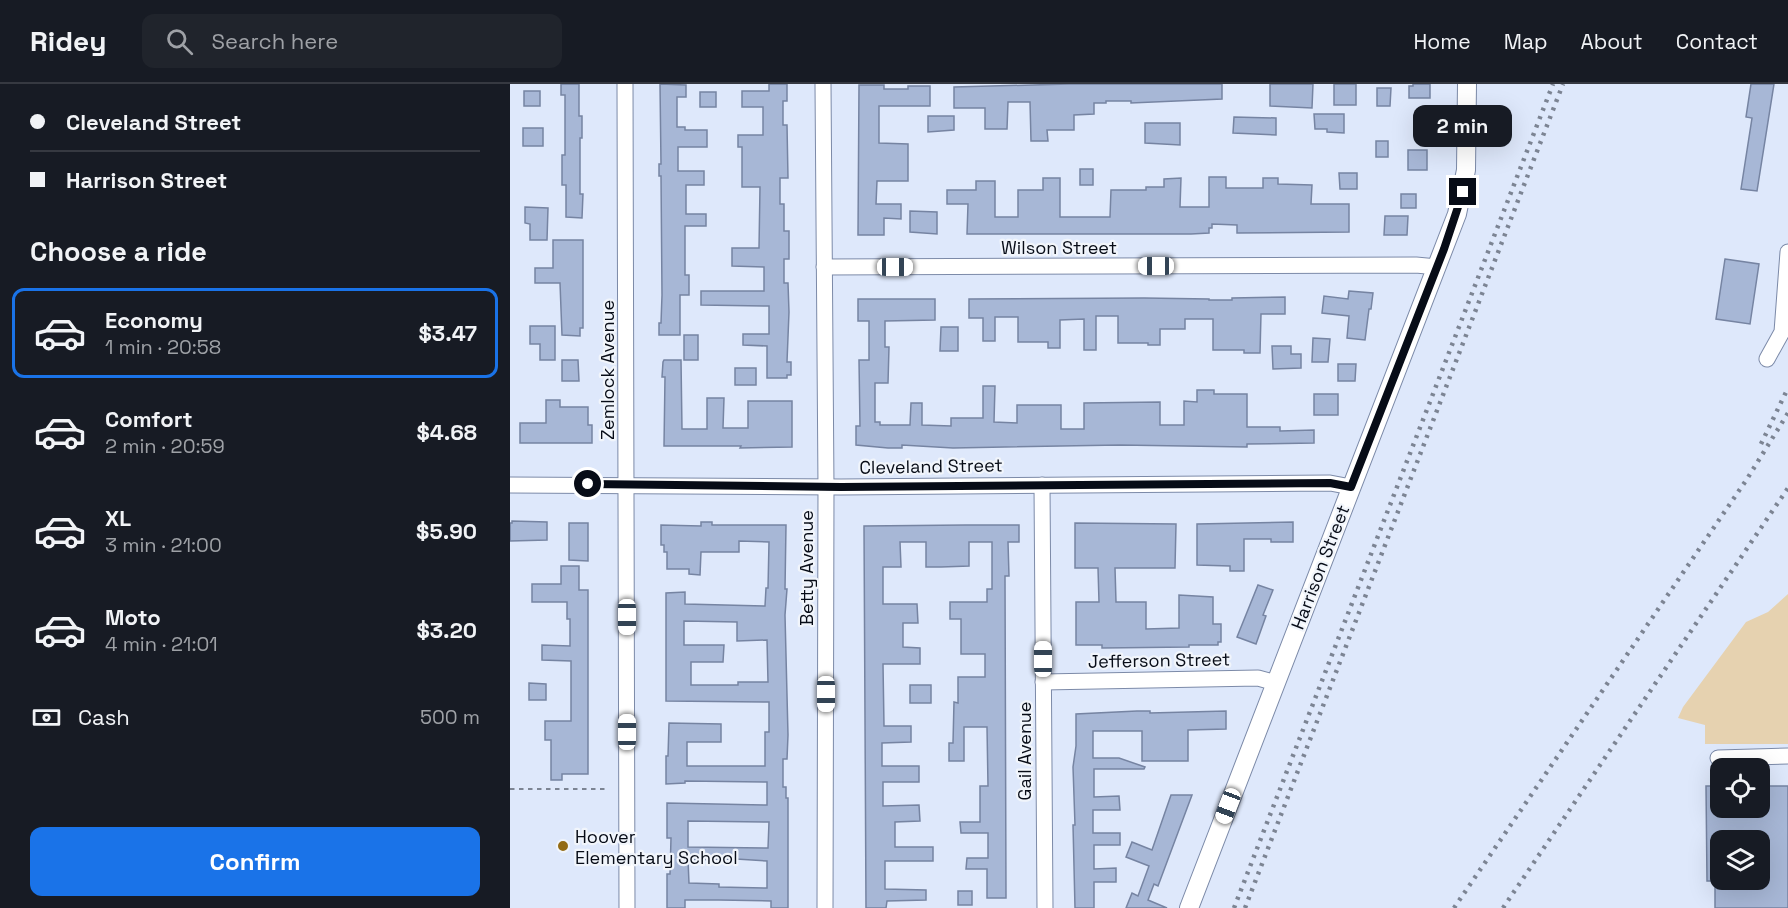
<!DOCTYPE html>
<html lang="en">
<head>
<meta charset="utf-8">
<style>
	:root { --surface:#171b24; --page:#20242c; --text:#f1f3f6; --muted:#9ea1a6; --line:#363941; --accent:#1a73e8 }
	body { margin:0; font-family:"Space Grotesk",sans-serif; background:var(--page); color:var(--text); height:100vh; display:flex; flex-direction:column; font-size:22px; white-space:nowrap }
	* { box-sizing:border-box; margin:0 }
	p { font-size:20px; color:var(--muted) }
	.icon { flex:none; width:33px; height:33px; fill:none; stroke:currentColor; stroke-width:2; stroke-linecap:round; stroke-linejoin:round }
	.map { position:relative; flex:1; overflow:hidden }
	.drawer { display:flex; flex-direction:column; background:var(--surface); width:510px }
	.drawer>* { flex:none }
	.banner { display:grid; align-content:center; height:132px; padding:0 30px; background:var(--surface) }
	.tools { position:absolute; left:1200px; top:674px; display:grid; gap:12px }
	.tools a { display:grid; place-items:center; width:60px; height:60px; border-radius:12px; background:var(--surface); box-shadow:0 6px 24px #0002; font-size:30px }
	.end { position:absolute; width:27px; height:27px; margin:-14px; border:8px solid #070c17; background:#fff; box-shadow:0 0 0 3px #fff }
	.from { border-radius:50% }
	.bubble { position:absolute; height:42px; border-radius:12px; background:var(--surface); box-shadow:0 6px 24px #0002; font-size:20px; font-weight:800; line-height:42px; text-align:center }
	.car { position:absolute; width:18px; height:36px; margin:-18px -9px; border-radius:8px; box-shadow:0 0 4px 2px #0007; background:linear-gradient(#fff 24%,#345 0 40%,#fff 0 76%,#345 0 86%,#fff 0) }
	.banner b { display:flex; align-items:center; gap:21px; height:57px; font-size:22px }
	.banner b+b { border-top:2px solid var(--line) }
	.banner i { width:15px; height:15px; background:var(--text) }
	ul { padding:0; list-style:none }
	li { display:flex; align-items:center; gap:18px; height:90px; margin:0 12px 9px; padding:0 18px; border:3px solid transparent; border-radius:12px }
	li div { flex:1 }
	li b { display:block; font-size:22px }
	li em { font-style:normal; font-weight:800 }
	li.on { border-color:var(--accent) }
	li>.icon { width:54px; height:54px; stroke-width:1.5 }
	h2 { padding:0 30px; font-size:27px; line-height:72px }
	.pay { display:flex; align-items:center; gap:15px; height:66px; padding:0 30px; font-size:22px }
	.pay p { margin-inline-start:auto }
	.primary-button { display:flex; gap:12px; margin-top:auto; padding:12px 30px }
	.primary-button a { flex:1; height:69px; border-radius:12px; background:var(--accent); color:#fff; font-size:24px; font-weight:800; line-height:69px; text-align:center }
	header { display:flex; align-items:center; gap:36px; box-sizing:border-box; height:84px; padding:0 30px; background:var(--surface); border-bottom:2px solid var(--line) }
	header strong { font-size:28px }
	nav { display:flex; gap:33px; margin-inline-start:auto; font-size:21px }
	.search { width:420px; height:54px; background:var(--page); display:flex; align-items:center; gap:15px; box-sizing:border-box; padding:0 21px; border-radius:12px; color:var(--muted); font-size:22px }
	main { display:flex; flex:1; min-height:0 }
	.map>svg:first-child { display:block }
	.green { fill:#e6d2b0 }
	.building { fill:#a7b7d6; stroke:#7684a2; stroke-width:1.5; fill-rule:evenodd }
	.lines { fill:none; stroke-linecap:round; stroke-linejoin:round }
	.minor-casing { stroke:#7c8aa8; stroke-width:17 }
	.major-casing { stroke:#7c8aa8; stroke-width:20 }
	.path { stroke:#7c8493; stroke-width:2; stroke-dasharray:4.5 4.5; stroke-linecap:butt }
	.minor { stroke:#fff; stroke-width:15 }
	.major { stroke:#fff; stroke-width:18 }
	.rail { stroke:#7c8493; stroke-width:4.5; stroke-dasharray:3 6; stroke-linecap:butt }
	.route { stroke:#070c17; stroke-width:8 }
	.poi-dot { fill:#936b14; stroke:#f1f5fb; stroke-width:2 }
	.labels { text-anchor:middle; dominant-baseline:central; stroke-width:4.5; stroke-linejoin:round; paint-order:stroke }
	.street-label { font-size:18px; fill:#070c17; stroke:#f1f5fb }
	.poi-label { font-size:18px; fill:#070c17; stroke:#f1f5fb; text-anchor:start }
</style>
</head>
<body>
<header>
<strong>Ridey</strong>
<div class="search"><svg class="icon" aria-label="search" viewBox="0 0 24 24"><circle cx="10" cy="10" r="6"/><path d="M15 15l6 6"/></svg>Search here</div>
<nav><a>Home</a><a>Map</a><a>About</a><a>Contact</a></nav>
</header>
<main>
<section class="drawer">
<div class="banner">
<b><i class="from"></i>Cleveland Street</b>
<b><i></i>Harrison Street</b>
</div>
<h2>Choose a ride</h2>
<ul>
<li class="on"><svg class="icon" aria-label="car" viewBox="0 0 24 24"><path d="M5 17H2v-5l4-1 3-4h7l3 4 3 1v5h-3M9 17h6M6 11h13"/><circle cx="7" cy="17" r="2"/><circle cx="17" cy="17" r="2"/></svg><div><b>Economy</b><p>1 min · 20:58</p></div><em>$3.47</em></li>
<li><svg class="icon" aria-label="car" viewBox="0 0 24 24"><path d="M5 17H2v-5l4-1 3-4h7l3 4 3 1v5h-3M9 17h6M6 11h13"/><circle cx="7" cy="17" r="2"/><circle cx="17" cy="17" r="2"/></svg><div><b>Comfort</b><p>2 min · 20:59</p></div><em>$4.68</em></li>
<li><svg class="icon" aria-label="car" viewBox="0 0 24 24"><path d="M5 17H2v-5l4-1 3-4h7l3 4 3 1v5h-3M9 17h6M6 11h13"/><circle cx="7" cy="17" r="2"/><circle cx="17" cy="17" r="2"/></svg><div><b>XL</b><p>3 min · 21:00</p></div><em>$5.90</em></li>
<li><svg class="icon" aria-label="car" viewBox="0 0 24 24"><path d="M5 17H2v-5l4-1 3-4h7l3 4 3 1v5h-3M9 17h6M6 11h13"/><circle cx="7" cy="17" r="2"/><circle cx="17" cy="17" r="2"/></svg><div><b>Moto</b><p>4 min · 21:01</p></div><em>$3.20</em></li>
</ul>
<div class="pay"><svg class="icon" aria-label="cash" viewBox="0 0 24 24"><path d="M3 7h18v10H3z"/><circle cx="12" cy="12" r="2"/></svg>Cash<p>500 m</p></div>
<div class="primary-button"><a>Confirm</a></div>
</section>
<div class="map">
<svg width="1278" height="824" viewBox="0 0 1278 824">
	<rect width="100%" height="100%" fill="#dee8fb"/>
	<path class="green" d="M1278,510V660H1195V641L1168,634L1173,623L1236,538L1258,528Z"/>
	<g class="building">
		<path d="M51,0H69V32H72V54H70V110H73L72,134L56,133V101H52V71H55V11H51Z"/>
		<path d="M150,0L176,1V13H167V43H175V46H197V63H168V87H194V101H176V130H196V142H175V191H179V211H170V251H149V239H151L152,211L151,92H149V80H151Z"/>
		<path d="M259,0H277V17H273V41H277L278,94H270V120H274V147H279V175H274V199H278L279,228L277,278H281V291H277V294H257V262L233,261V250H259V222L191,221V207H254V183L222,182V164H249L250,103H232V63H228V51H253V23H232V7H259Z"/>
		<path d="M559,0H712V15L621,19V17H596V19H584V30L564,31V46H537L538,57H521L520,18H498L497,45H475V24H444V3Z"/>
		<path d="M760,0H803L802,24L760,22Z"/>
		<rect x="824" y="0" width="22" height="21"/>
		<path d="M903,0H920V14H899V2H903Z"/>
		<path d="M1241,0H1264L1247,107L1231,105L1242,34L1236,33Z"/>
		<path d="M349,1H374V5H398V2H420V22H369V59L398,60V97H367L366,120H391V135L374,134V151H348Z"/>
		<path d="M867,4H881L880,22H867Z"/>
		<rect x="14" y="7" width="16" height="15"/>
		<rect x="190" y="8" width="16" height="15"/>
		<path d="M804,30H834V49L817,48V45H805Z"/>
		<path d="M418,32H444V46L418,48Z"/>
		<path d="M724,33L766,34V51L723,49Z"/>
		<path d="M635,39H670V61L635,59Z"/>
		<rect x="13" y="44" width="20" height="18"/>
		<rect x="866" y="57" width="12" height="16"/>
		<rect x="898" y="66" width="19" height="20"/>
		<rect x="570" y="85" width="13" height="16"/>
		<path d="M829,89H847V105H830Z"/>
		<path d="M699,93H716V104H753V94H768V100L802,101L801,120H839V148L727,149V141L702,140V144H699V149L681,150H457L458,120H437V106H466V97H485V133H508V106H533V94H550V133H600L601,106H636V103H654V95L671,94L670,123H699Z"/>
		<rect x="891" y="110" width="15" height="14"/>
		<path d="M15,123L38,124L37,156H20V140L15,139Z"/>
		<path d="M400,127L427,128V150L400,148Z"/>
		<path d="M875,132H898L897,151H874Z"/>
		<path d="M43,156H73V244H70V252L52,251L50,199H25V184H43Z"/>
		<path d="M1215,175L1249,180L1240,240L1206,235Z"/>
		<path d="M839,207L863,209L861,225H859L855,256L837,254L839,232L812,229L814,212L838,215Z"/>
		<path d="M775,213V230H751L750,269H734V266H703V235H675V245H650V261H638V259H608V232H586V266H574V235L550,236V264H538V258H508V233H485V257H473V234H459V215L634,214L699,215V216H722V214Z"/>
		<path d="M348,215H425V236L375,237V263H379L378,299H365V338H370V341H400L401,319H412V341L441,342V334H473V302H485L484,338L507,339V321H551V345H574V319L650,318V341H674V317L687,318V306H704V310H737V343H770V347L804,346V359L737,360V363L610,361L443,364L392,361V364H378L346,361V342H350L349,276H359V237H348Z"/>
		<path d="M20,242H45V276H30V260H20Z"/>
		<path d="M431,243H448V267H430Z"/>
		<rect x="174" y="251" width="14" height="25"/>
		<path d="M803,254L820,255L818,278H802Z"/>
		<path d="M762,262H781V270H791V284L763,285Z"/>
		<path d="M52,276H68L69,297H52Z"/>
		<path d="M154,276H171L172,345H197V314H214L213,344H238V317H282V363L230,364L231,362H154L155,293H152L153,278Z"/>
		<path d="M828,280H846L845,297H828Z"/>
		<rect x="225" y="284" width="21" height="17"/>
		<rect x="804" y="310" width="24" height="21"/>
		<path d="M36,316H50V323H78V341H82V359H10V339H36Z"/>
		<path d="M2,437L37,438V456L0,457V439H2Z"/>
		<path d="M191,438H202V441H276L275,505H277L275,531L278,651L277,675H273V703H276V714H278V824H261V817L209,816H175V824H157V790H160L161,754H157V719L257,721V698L175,697V699L156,700V672H158L159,639L211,640V658H177V682H255V648H259V618L156,617V509L175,508V520L255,522L256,504H258L259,458L229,457V468H191L190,491L179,490V485H157V468H154V461H151V441L191,442ZM174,537L227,538V557L257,556L258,598H228V601H181V578H213L214,561H174ZM178,737L259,738L258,764L178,763ZM226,775L257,777V804L209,803V800L179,799L178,776Z"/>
		<path d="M783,438V458H761V455H734V487H720V482L687,481V440Z"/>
		<path d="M59,439H78V477L59,476Z"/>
		<path d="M565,439L666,440L665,484H605L606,518H636V545L669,544V511L703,513V540H711V558H708V561H679V563L592,564V561H566V518H589L588,484H565Z"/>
		<path d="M456,441H509V458H498L499,492H495L496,814H477V785H456L457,774H478V749H451L450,738H470V702H478L477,643H454V677H439V659H443L444,618L448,619V593H475V570H451V535H440V518H477V505H482V458H459V482L431,483H416V458H390L391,483H373V520H407L408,539H393V563L410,564V580H373L374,642H401V658L372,659V682H409V698H373V722L409,721L410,737L385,738V763H423V777H375V805L416,806V816L377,817L376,824H356L354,442Z"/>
		<path d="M51,482H69V506H78V690H52V696H41V656H35V637H61V577L32,576V561L60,562V535H57V518H22V500H51Z"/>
		<path d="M748,501L763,506L753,531L756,532L746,560L727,553Z"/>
		<path d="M19,599L36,600V616H19Z"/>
		<rect x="400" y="601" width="21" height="18"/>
		<path d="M627,627H640V629L716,627V645L678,646V677H632V647H583V674H609L635,683L634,685H584V713L609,712L610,726H583V749H610V761H584V785L606,784V798H584V824H565L563,741H565L563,683L566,662V630Z"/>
		<path d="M1196,702H1210V723H1250V702H1278V824H1205V797H1197ZM1210,756H1250V795H1210Z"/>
		<path d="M661,711H682L648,802L644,800L638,816L657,824H616L622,809L628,812L639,782L616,773L622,758L642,766Z"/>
		<rect x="448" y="807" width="14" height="14"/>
	</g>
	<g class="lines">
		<defs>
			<g id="minor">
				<path d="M115,0L117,824"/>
				<path d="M313,0L316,403L315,824"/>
				<path d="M314,183L906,181L927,183"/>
				<path d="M1257,275L1272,248L1278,168"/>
				<path d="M0,401L331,403L820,399L841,403"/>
				<path d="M532,401L535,824"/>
				<path d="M533,598L748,594L766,599"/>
				<path d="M1208,674L1278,672"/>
			</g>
			<path id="major" d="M679,824L947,130L956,86L957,0"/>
		</defs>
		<use href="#minor" class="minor-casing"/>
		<use href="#major" class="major-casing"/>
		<path class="path" d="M0,705H98"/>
		<use href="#minor" class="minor"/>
		<use href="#major" class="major"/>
		<g class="rail">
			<path d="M1251,360L1278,304"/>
			<path d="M724,824L1043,0"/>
			<path d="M735,824L1053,0"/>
			<path d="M944,824L1237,395L1278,329"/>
			<path d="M993,824L1278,404"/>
		</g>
	</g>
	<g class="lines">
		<path class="route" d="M78,400L331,403L820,399L841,403L934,165L953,108"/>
	</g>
	<circle class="poi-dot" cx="53" cy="762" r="6"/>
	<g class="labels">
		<g class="street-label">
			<text x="549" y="163">Wilson Street</text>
			<text transform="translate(97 286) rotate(-90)">Zemlock Avenue</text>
			<text transform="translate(421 382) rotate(-1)">Cleveland Street</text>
			<text transform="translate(810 483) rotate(-69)">Harrison Street</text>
			<text transform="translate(296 484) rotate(-90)">Betty Avenue</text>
			<text transform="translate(649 576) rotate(-1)">Jefferson Street</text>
			<text transform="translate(514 667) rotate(-90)">Gail Avenue</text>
		</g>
		<g class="poi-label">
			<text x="65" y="752">Hoover<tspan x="65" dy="21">Elementary School</tspan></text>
		</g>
	</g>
</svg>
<div class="tools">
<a><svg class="icon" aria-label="locate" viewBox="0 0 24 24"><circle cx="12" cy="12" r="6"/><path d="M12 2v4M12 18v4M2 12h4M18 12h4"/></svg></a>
<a><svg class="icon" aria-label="layers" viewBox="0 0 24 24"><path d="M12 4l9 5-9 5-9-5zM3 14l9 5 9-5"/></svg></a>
</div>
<i class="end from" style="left:78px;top:400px"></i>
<i class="end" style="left:953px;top:108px"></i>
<div class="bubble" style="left:903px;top:21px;width:99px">2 min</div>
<i class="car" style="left:646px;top:182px;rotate:270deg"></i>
<i class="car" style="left:385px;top:183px;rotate:90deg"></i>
<i class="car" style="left:117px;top:533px;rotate:180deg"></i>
<i class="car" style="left:533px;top:575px;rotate:0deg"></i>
<i class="car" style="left:316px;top:610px;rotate:180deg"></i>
<i class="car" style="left:117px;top:648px;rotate:0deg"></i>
<i class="car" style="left:718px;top:722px;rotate:201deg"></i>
</div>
</main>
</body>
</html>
